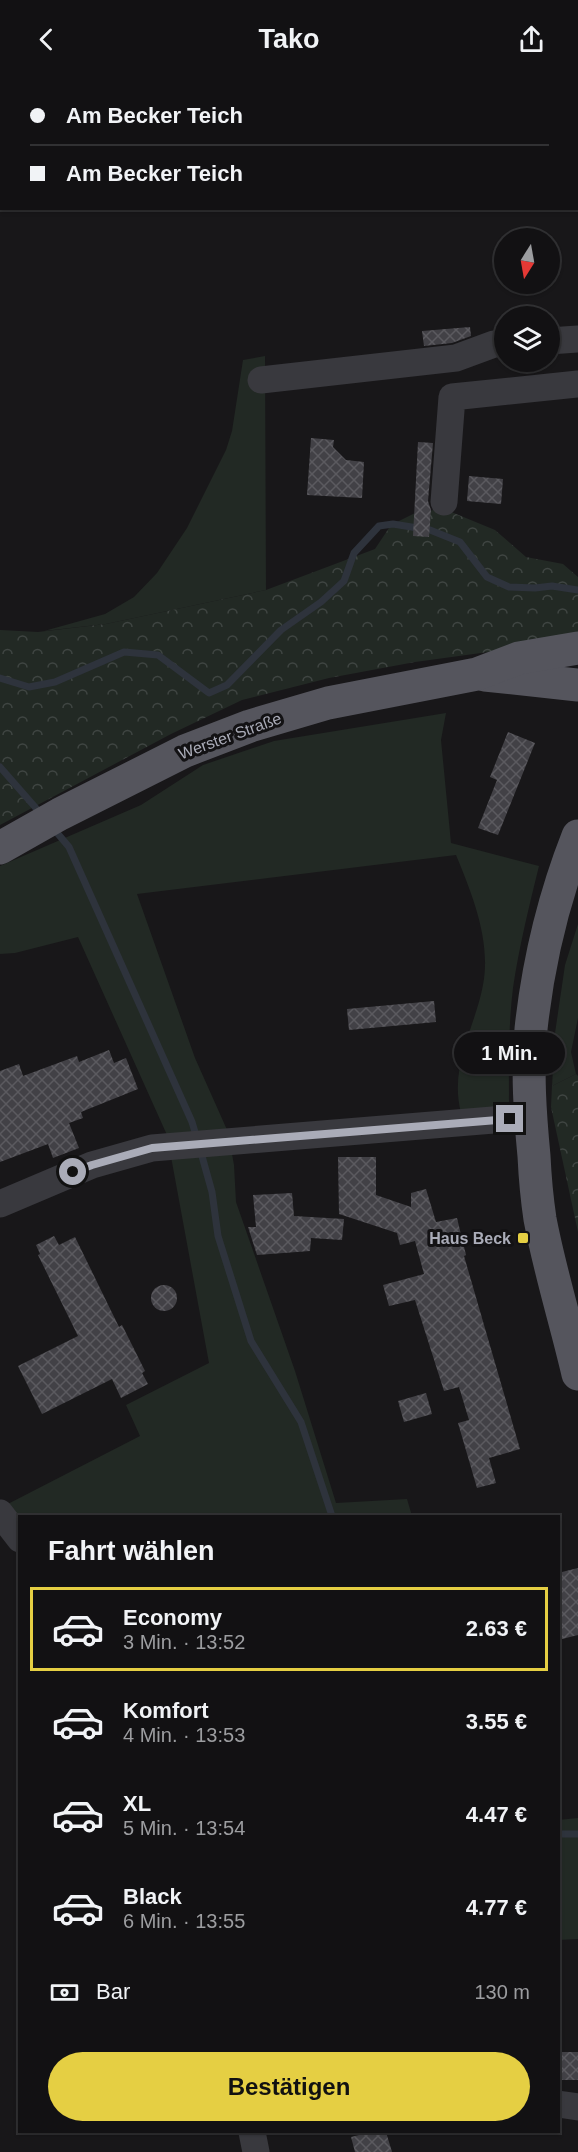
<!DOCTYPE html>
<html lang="de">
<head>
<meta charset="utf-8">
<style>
	:root { --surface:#121113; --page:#1f1f21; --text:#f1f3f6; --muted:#9c9da0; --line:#313133; --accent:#e5cf43 }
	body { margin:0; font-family:Helvetica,sans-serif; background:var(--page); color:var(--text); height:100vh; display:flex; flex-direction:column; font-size:22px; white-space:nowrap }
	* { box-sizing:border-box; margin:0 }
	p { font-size:20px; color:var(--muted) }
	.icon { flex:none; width:33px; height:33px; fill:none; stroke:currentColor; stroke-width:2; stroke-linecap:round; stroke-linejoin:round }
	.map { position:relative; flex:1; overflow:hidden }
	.drawer { position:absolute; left:18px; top:1437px; width:542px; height:618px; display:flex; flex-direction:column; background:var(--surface); border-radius:0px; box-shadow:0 2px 4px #0004,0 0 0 2px var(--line) }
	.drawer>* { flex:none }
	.hud { position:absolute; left:0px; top:0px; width:579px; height:132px; box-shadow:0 2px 4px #0004,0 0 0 2px var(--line); display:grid; align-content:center; height:132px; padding:0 30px; background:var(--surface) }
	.needle { width:39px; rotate:191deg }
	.buttons { position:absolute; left:494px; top:150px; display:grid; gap:12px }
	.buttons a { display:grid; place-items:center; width:66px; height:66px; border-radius:50%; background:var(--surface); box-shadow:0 2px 4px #0004,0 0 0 2px var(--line); font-size:30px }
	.end { position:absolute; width:27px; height:27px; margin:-14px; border:8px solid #aaacb8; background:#111; box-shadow:0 0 0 3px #111 }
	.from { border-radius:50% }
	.bubble { position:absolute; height:42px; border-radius:21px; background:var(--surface); box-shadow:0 2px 4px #0004,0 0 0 2px var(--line); font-size:20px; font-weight:700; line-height:42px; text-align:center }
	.hud b { display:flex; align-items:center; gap:21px; height:57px; font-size:22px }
	.hud b+b { border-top:2px solid var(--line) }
	.hud i { width:15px; height:15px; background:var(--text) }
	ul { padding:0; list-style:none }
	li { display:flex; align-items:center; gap:18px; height:84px; margin:0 12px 9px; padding:0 18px; border:3px solid transparent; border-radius:0px }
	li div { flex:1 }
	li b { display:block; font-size:22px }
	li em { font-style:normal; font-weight:700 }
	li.active { border-color:var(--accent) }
	li>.icon { width:54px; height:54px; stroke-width:1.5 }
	h2 { padding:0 30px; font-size:27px; line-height:72px }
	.pay { display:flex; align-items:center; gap:15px; height:66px; padding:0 30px; font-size:22px }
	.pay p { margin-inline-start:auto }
	.button { display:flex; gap:12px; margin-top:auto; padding:12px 30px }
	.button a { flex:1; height:69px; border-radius:36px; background:var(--accent); color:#111; font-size:24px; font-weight:700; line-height:69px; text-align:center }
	header { display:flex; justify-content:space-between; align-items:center; height:78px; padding:0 30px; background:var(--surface); font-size:27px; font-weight:700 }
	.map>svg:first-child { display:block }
	.green { fill:#222924 }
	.forest { fill:url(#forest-crowns) }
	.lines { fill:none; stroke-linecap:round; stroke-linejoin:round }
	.stream { stroke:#2e333c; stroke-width:7 }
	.building { fill:url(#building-cross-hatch) }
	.minor { stroke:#39393e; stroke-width:27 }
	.major { stroke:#55555d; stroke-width:33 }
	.route { stroke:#aaacb8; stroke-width:8 }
	.poi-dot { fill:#e5cf43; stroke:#131214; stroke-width:2 }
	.labels { text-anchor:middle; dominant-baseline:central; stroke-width:6; stroke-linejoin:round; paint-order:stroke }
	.street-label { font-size:16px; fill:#aaacb8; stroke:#131214 }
	.poi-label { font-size:16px; font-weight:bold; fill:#aaacb8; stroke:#131214; text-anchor:end }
</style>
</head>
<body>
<header><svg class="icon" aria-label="back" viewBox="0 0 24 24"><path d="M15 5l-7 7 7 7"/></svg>Tako<svg class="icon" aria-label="share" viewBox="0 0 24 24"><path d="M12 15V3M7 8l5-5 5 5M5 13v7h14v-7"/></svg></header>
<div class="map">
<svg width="578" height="2074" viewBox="0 0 578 2074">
	<defs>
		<pattern id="forest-crowns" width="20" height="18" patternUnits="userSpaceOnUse" patternTransform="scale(1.5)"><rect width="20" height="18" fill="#222924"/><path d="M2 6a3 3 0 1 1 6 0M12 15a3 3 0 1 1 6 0" fill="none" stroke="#3f4542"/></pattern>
		<pattern id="building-cross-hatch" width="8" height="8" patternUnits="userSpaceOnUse" patternTransform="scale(1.5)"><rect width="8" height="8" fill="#424146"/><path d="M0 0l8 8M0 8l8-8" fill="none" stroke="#5b5a5f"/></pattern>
	</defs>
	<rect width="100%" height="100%" fill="#181719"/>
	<g class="green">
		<path d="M265,278L266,512L106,546L44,553L105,536L134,519L157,495L187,450L226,372L232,353L243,282Z"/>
		<path d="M446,635L441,662L451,765L539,788C529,829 519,869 513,910C508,950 509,991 509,1031L461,1035C447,981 484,938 485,888C486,850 470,811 456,777L137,816L195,980L228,1054L234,1087L236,1124L295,1293L336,1425L407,1421L412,1438H20L0,1430L140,1358L126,1327L209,1285L167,1057L78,859L15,875L0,876V788L141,727L203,687L274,663Z"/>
		<path d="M578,846V940L571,974L576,996L552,1008L555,955L565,887Z"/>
		<path d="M578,1740V1861L558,1862V1742Z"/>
	</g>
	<g class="forest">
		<path d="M444,431L495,452L526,479L563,486L578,499V558L568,563L415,584L329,600L242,622L171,656L0,747V552L38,554L106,546L266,512L375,471L391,447L417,434Z"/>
		<path d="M576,996L578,998V1154L551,1029L552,1008Z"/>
	</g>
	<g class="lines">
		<g class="stream">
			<path d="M0,600L29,609L55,604L124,574L158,577L209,615L227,607L281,552L321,524L344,503L354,475L379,448L393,446L430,452L460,464L487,499L509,509L535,510L552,508L578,512"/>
			<path d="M0,689L42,737"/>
			<path d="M53,750L69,769L192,1044L197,1061"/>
			<path d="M200,1071L212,1114L218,1158L251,1263L301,1344L332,1438"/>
			<path d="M558,1756H578"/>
		</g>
	</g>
	<g class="building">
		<path d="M470,249L471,258L452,265L424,268L422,253Z"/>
		<path d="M311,360L334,362L333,369L346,382L364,384L362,420L307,417Z"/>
		<path d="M418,364L433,365L428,423L431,432L429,459L413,458Z"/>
		<path d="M469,398L503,401L501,426L467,423Z"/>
		<path d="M508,654L535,665L498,757L478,750L497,702L490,699Z"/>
		<path d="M434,923L436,944L349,952L347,931Z"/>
		<path d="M109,972L114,985L126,980L138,1011L81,1034L83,1040L69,1045L79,1070L53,1080L48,1066L0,1084V993L19,986L23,998L77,978L79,984Z"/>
		<path d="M338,1079H376V1117L411,1129V1115L426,1111L436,1144L457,1140L466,1177L464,1178L520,1371L489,1380L496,1405L477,1410L458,1345L469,1342L459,1309L444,1313L415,1222L389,1228L383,1207L424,1196L415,1163L400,1167L397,1155L339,1136Z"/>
		<path d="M292,1115L294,1138L344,1141L342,1162L311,1160L310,1173L257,1177L248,1149H256L253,1117Z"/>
		<path d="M54,1158L59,1167L75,1159L119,1249L122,1247L145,1293L142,1295L148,1306L121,1320L112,1301L42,1336L18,1288L78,1258L38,1177L40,1176L36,1167Z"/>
		<circle cx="164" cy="1220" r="13"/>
		<path d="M426,1315L432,1336L404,1344L398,1323Z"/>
		<path d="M578,1490V1557L558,1562V1495Z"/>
		<rect x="558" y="1974" width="20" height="28"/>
		<path d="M371,2054H386L392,2074H355L351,2059Z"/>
	</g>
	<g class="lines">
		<g class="minor">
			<path d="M549,263L578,261"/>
			<path d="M261,302L456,280L494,266H504"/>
			<path d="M444,424L452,319L578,306"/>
			<path d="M0,1126L92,1087L152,1070L530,1039"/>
			<path d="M0,1435L20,1461"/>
			<path d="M558,2026L578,2029"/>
			<path d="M252,2054L256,2074"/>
		</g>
		<g class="major">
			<path d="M485,597L578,607"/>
			<path d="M578,758C554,819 538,886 531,951C527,994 530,1036 534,1078C535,1099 537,1121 540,1141C550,1194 566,1244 578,1296"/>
			<path d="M0,770L60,736L185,673L250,648L328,625L477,596L519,580L578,570"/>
		</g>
	</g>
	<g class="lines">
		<path class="route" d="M73,1094L92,1087L152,1070L510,1041"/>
	</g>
	<rect class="poi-dot" x="517" y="1154" width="12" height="12" rx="3"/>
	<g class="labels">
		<g class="street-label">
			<text transform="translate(230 658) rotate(-20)">Werster Straße</text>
		</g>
		<g class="poi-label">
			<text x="511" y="1160">Haus Beck</text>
		</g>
	</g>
</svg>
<div class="buttons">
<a><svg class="needle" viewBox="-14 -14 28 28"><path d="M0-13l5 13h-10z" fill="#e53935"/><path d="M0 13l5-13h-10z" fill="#9c9da0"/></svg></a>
<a><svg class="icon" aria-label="layers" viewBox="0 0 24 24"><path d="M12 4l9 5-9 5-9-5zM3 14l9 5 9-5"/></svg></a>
</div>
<i class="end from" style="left:73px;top:1094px"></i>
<i class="end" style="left:510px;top:1041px"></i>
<div class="bubble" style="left:454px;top:954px;width:111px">1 Min.</div>
<div class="hud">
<b><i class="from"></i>Am Becker Teich</b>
<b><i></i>Am Becker Teich</b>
</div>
<section class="drawer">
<h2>Fahrt wählen</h2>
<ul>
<li class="active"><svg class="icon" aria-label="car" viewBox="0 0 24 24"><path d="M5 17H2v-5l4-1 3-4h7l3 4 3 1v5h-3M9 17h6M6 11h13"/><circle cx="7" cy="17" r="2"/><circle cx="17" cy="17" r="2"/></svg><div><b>Economy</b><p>3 Min. · 13:52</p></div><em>2.63 €</em></li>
<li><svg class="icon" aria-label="car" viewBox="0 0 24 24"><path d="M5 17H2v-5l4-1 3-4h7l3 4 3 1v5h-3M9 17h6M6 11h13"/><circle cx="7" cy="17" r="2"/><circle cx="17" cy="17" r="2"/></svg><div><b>Komfort</b><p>4 Min. · 13:53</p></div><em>3.55 €</em></li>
<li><svg class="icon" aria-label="car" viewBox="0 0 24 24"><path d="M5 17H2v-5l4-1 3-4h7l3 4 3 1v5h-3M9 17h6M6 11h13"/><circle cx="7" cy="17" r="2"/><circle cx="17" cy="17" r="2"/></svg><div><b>XL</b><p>5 Min. · 13:54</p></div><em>4.47 €</em></li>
<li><svg class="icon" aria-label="car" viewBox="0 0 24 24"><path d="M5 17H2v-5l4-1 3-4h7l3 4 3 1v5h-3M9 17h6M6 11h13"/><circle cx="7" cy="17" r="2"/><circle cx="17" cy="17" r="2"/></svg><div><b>Black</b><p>6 Min. · 13:55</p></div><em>4.77 €</em></li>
</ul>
<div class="pay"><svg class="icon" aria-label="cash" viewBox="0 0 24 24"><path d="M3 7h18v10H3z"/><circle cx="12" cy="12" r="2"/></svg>Bar<p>130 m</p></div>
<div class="button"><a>Bestätigen</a></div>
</section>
</div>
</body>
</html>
